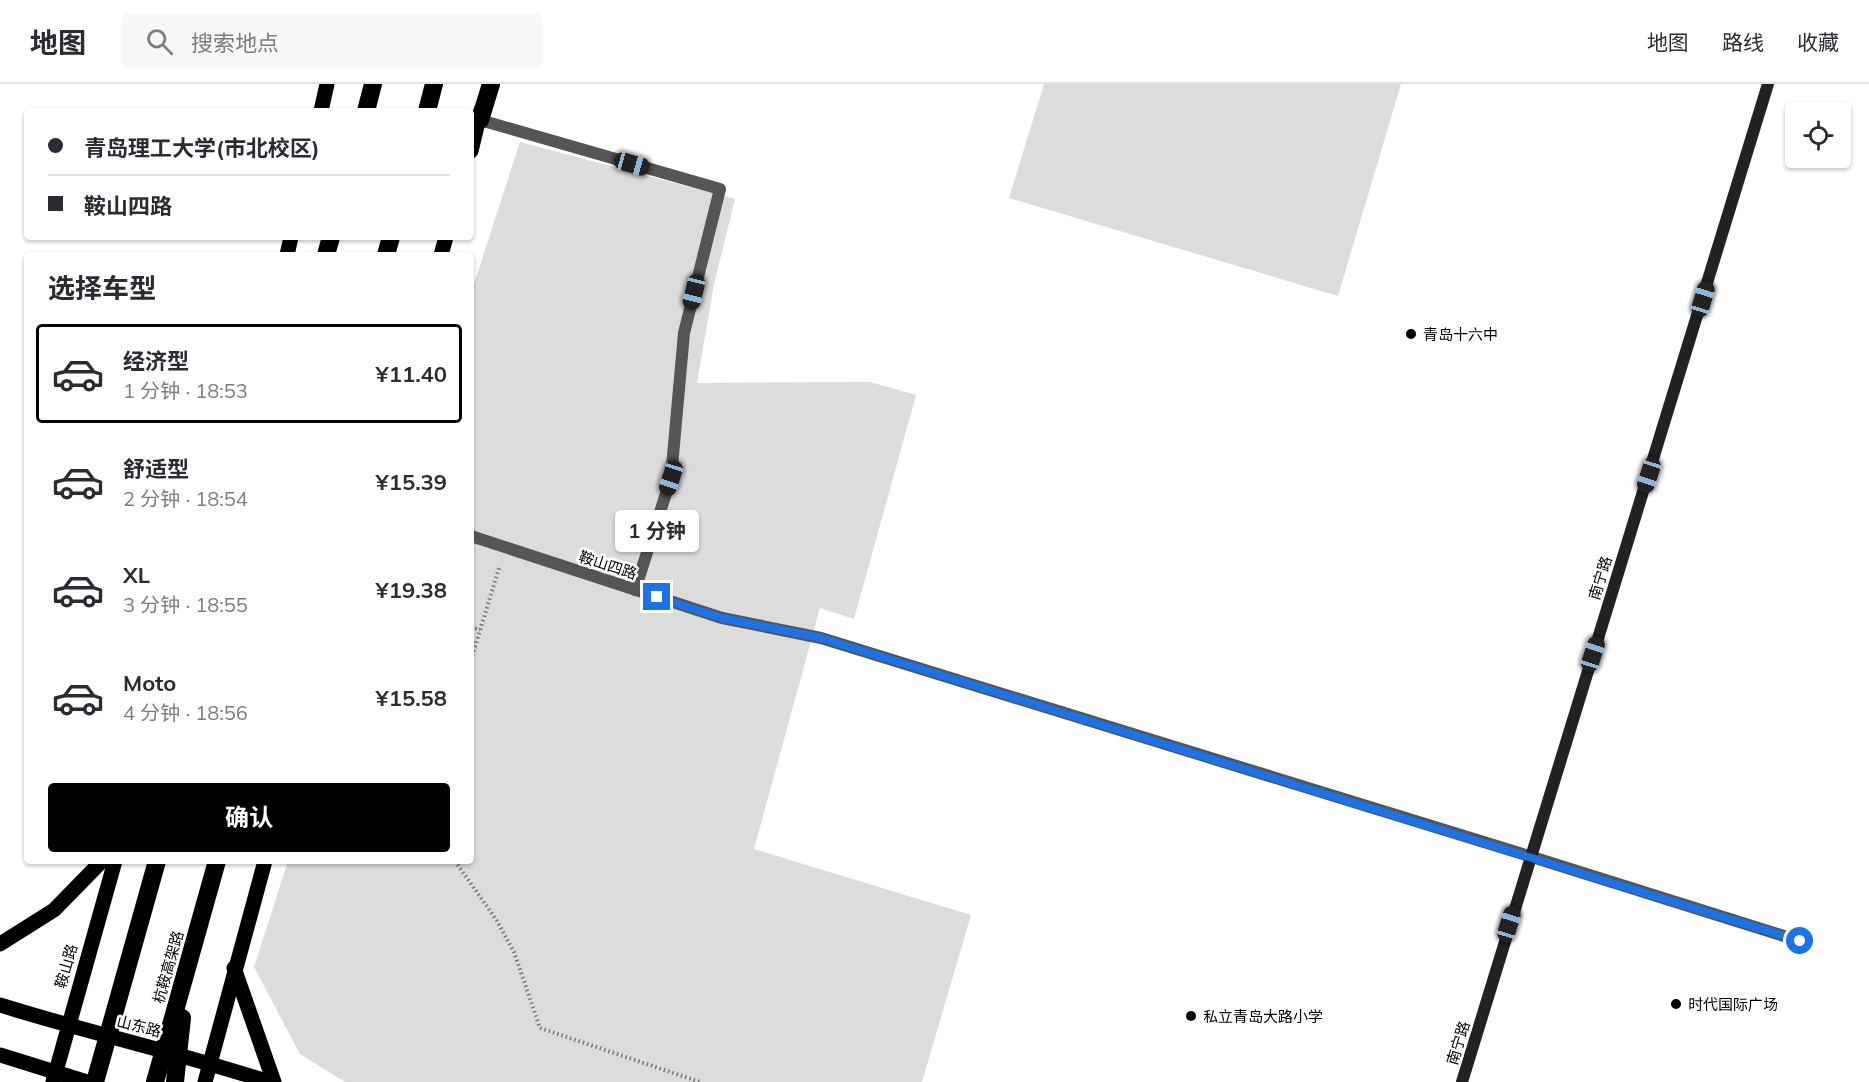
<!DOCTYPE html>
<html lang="zh">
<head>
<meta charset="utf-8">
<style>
	:root { --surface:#fff; --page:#f7f7f7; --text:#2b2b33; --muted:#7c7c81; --line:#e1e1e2; --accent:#000 }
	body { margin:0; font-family:Mulish,"Noto Sans SC",sans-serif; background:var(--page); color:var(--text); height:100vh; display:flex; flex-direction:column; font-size:22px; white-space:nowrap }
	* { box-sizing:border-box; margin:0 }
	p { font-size:20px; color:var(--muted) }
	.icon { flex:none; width:33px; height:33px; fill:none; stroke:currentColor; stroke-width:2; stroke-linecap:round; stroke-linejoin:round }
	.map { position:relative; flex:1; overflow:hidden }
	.panel { position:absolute; left:24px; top:168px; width:450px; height:612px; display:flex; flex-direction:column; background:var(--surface); border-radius:6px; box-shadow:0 2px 4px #0004 }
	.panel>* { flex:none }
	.banner { position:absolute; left:24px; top:24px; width:450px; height:132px; border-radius:6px; box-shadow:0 2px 4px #0004; display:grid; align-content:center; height:132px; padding:0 24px; background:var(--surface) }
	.tools { position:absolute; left:1785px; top:18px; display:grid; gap:12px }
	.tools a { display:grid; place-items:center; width:66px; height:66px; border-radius:6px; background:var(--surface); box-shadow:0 2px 4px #0004; font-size:30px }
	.end { position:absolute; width:27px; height:27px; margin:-14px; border:8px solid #1a73e8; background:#fff; box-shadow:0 0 0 3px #fff }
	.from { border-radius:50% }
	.bubble { position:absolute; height:42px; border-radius:6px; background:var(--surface); box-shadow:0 2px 4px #0004; font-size:20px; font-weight:700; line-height:42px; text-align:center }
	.car { position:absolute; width:18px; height:36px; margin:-18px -9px; border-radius:8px; box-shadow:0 0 4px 2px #0007; background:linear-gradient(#222 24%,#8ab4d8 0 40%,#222 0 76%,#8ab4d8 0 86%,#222 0) }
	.banner b { display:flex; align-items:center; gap:21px; height:57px; font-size:22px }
	.banner b+b { border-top:2px solid var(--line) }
	.banner i { width:15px; height:15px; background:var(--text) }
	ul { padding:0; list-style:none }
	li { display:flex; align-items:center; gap:18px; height:99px; margin:0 12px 9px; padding:0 12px; border:3px solid transparent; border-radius:6px }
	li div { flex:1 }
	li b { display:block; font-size:22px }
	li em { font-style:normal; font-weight:700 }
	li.current { border-color:var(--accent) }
	li>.icon { width:54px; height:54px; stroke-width:1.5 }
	h2 { padding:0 24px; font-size:27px; line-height:72px }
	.cta { display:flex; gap:12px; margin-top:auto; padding:12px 24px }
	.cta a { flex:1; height:69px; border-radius:6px; background:var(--accent); color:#fff; font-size:24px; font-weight:700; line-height:69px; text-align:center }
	header { display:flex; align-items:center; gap:36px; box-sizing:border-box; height:84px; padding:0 30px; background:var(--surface); border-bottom:2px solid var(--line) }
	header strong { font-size:28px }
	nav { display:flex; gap:33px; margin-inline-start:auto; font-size:21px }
	.search { width:420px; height:54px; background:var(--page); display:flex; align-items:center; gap:15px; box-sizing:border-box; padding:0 21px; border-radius:6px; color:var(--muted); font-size:22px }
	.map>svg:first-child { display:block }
	.green { fill:#dcdcdc }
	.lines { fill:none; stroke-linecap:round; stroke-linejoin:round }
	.path { stroke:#777; stroke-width:4; stroke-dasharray:1.5 3; stroke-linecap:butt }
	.lane { stroke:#555; stroke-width:12 }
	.street { stroke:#555; stroke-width:12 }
	.secondary { stroke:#222; stroke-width:12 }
	.primary { stroke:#000; stroke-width:15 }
	.highway { stroke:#000; stroke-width:18 }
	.route { stroke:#1a73e8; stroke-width:8 }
	.poi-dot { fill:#000; stroke:#fff; stroke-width:2 }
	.labels { text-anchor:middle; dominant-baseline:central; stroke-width:5; stroke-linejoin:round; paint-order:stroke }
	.poi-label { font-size:15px; fill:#000; stroke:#fff; text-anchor:start }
	.street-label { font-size:15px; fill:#000; stroke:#fff }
</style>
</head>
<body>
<header>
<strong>地图</strong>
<div class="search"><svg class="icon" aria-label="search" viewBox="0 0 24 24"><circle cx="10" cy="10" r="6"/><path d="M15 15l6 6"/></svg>搜索地点</div>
<nav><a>地图</a><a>路线</a><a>收藏</a></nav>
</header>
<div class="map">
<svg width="1869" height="998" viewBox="0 0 1869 998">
	<rect width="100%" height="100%" fill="#fff"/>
	<g class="green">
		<path d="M1044,0H1401L1338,212L1009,114Z"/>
		<path d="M520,58L735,115L714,200L697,299L870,298L916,311L854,535L820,524L754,765L971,831L922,998H345L300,970L254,883L288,777H471V209Z"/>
	</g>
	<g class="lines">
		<g class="path">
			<path d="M471,543L480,546"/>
			<path d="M471,576L499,484"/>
			<path d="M455,777L497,837L514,868L540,944L700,998"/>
		</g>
		<g class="lane">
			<path d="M480,36L720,105L684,249L671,394L635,506"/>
			<path d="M1529,772L1800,857"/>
		</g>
		<path class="street" d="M471,452L722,534L821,554L1529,772"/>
		<path class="secondary" d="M1462,998L1768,0"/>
		<g class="primary">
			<path d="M321,27L327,0"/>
			<path d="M471,67L481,26"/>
			<path d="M287,171L291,153"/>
			<path d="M441,171L446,153"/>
			<path d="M0,860L54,826L102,777"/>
			<path d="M234,884L274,998"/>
			<path d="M0,921C89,949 181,969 269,998"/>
			<path d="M0,971L87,998"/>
			<path d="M53,998L115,777"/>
			<path d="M205,998L265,777"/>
		</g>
		<g class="highway">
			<path d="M366,27L373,0"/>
			<path d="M427,27L434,0"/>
			<path d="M480,36L491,0"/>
			<path d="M326,171L331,153"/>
			<path d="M386,171L391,153"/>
			<path d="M95,998L157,777"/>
			<path d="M155,998L217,777"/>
			<path d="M175,998L182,934"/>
		</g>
	</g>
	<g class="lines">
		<path class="route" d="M657,513L722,534L821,554L1800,857"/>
	</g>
	<g class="poi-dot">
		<circle cx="1411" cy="250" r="6"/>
		<circle cx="1676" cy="920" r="6"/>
		<circle cx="1191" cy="932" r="6"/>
	</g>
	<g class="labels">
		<g class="poi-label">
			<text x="1423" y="250">青岛十六中</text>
			<text x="1688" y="920">时代国际广场</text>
			<text x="1203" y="932">私立青岛大路小学</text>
		</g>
		<g class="street-label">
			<text transform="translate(608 481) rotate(18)">鞍山四路</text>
			<text transform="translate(1600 494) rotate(-73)">南宁路</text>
			<text transform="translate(66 882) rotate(-74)">鞍山路</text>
			<text transform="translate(168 883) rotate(-74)">杭鞍高架路</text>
			<text transform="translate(139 942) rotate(14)">山东路</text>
			<text transform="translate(1458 959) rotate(-73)">南宁路</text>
		</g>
	</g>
</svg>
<div class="tools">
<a><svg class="icon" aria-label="locate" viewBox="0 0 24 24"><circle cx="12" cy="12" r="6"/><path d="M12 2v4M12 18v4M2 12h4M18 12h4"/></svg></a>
</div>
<i class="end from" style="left:1800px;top:857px"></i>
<i class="end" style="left:657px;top:513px"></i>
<div class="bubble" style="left:615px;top:426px;width:84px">1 分钟</div>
<i class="car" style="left:632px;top:80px;rotate:106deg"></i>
<i class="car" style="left:694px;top:208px;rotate:194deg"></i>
<i class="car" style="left:1703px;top:215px;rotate:17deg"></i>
<i class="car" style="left:1649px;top:391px;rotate:198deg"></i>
<i class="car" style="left:671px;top:394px;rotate:198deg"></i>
<i class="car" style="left:1593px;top:570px;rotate:18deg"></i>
<i class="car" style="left:1509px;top:840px;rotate:17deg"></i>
<div class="banner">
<b><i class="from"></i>青岛理工大学(市北校区)</b>
<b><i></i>鞍山四路</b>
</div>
<section class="panel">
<h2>选择车型</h2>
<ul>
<li class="current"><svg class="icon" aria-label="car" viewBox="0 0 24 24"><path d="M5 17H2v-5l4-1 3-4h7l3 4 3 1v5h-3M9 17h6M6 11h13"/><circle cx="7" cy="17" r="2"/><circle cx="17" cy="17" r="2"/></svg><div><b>经济型</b><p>1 分钟 · 18:53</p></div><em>¥11.40</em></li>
<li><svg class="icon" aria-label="car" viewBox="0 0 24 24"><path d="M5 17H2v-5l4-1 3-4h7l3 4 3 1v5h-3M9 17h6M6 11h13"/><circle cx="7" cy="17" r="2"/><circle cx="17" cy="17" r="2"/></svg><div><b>舒适型</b><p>2 分钟 · 18:54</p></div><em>¥15.39</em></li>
<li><svg class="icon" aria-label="car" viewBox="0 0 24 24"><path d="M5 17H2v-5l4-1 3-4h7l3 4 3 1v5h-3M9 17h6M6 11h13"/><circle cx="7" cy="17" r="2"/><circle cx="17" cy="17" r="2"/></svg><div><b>XL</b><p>3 分钟 · 18:55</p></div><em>¥19.38</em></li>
<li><svg class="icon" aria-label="car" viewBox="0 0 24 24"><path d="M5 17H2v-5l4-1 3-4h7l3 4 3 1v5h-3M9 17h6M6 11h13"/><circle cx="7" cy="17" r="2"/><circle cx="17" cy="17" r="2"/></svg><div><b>Moto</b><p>4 分钟 · 18:56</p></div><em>¥15.58</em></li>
</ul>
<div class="cta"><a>确认</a></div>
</section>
</div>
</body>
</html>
